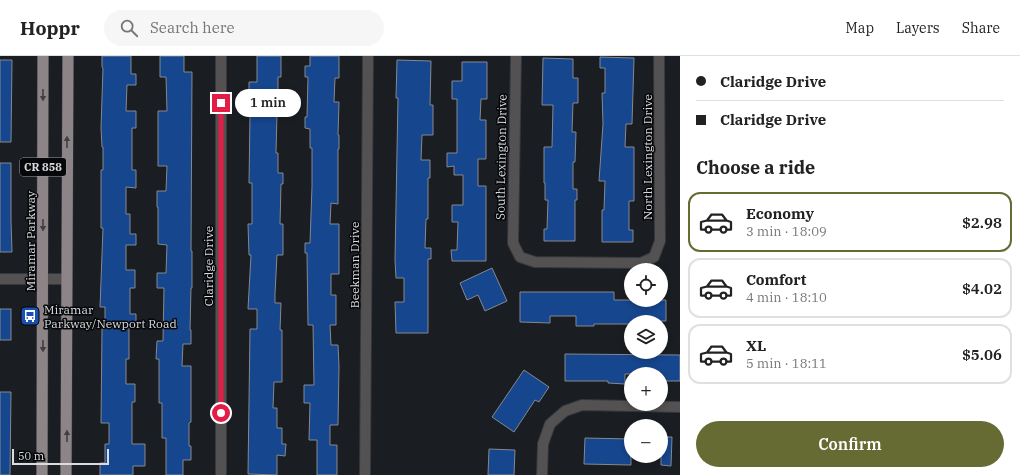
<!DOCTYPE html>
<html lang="en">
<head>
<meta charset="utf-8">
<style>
	:root { --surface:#fff; --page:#f6f6f6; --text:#222; --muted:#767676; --line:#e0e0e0; --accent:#666a33 }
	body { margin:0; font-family:"IBM Plex Serif",serif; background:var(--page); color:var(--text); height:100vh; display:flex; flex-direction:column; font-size:15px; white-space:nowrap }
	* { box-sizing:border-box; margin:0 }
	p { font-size:13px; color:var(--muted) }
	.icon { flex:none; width:22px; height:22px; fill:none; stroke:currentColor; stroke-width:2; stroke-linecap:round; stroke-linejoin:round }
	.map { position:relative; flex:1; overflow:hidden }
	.side { display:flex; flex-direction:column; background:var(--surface); width:340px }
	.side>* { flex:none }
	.banner { display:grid; align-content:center; height:88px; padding:0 16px; background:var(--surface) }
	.buttons { position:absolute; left:624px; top:207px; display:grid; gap:8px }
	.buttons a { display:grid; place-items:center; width:44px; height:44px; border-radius:50%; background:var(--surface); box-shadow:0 2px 6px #0003; font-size:20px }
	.scale { position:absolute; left:12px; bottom:10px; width:97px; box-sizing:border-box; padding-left:4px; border:2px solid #dadce0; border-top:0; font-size:11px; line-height:14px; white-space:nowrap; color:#dadce0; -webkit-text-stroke:3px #060709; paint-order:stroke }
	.end { position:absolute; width:18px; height:18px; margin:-9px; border:5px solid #e11d48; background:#fff; box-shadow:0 0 0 2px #fff }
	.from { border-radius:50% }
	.bubble { position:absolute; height:28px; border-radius:14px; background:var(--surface); box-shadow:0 2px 6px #0003; font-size:13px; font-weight:600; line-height:28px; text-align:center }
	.banner b { display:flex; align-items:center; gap:14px; height:38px; font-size:15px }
	.banner b+b { border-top:1px solid var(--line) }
	.banner i { width:10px; height:10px; background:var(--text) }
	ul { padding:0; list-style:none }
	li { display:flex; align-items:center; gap:12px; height:60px; margin:0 8px 6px; padding:0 8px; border:2px solid var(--line); border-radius:12px }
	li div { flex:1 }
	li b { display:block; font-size:15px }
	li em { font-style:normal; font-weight:600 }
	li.current { border-color:var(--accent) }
	li>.icon { width:36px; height:36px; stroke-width:1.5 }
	h2 { padding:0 16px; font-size:18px; line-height:48px }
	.cta { display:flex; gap:8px; margin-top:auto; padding:8px 16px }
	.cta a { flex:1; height:46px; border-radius:24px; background:var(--accent); color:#fff; font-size:16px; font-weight:600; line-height:46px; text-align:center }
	header { display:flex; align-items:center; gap:24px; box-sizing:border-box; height:56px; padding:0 20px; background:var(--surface); border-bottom:1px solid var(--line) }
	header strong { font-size:19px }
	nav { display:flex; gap:22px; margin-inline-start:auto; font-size:14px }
	.search { width:280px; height:36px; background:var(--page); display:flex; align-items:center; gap:10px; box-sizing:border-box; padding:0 14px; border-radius:22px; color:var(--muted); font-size:15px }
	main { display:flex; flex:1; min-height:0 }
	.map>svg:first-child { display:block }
	.building { fill:#16468d; stroke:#84898f }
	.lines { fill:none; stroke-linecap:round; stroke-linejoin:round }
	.minor-casing { stroke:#35383d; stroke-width:12 }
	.primary-casing { stroke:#35383d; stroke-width:12 }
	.minor { stroke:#545152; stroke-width:10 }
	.primary { stroke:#8c8486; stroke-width:11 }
	.oneway { fill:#423f41 }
	.route { stroke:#e11d48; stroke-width:5 }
	.labels { text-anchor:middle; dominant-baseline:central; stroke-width:3; stroke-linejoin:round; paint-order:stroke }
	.shield { fill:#060709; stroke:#9a9ca0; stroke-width:1 }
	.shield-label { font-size:11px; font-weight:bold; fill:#dadce0 }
	.street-label { font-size:12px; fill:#dadce0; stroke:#060709 }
	.poi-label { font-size:12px; fill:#dadce0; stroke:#060709; text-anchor:start }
</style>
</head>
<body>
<header>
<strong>Hoppr</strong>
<div class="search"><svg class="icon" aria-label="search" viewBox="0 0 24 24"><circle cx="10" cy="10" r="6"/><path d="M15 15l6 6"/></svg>Search here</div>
<nav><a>Map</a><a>Layers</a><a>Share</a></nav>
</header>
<main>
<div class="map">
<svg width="680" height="419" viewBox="0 0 680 419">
	<rect width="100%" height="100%" fill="#1a1d22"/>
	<g class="building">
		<path d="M102,0H131V18H136V29H127L126,55H136V72H132V114H136V132L126,131V158H130V178H136V189H126V214H135V232H130V258H136V268H129V303H126V328H135V346H132V388H145V410H133V419H100V407H105V388H109V367H101L102,273H105V251H100L103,172H101V114H103V91H102L101,72L103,12L102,11Z"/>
		<path d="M160,0H184V16H192L191,195H192V232H191L190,274H191V288H183L182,310H191V366L189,367V390H191V404H183V419H166V382H162V347H159V303H156L157,285H163L164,232H157V217H166L167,189L158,188V151H157V135H166L167,110H158V55H167L166,21H160Z"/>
		<path d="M257,0H281V21H278V46H283V58H277L276,97H278V117H283V128H281L280,168H283V199H277L275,238V247H281L280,274H282V326H274L273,352H277V372H282V388H286L285,400L277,399V419L248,418L250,273H257V253H248L251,199H249L248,168H252V127H249L250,58H249V26H257Z"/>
		<path d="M310,0H339V22H335L334,46H339L338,79H339V93H338V148L331,147L330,168H339V218H331V239H336V269H330L331,289H338L339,310L338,369H330V389H337V419H317V384H309L310,347H304V329H314L313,269H308L307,197H305V187H310L312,130V92H310V73L305,72V61H307L308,21H305V10H310Z"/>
		<path d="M600,1L634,2L632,68H626L625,91H634V145H629V174H633V186H602V154H604L605,125H599L603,68L602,37H605V12H600Z"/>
		<path d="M543,2L573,3V22H578V47H573L572,76H576L575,106H573V133H577V144H575V185H544V173H547L548,144H545V127H544V91H552L553,49H542Z"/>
		<path d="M0,4H12L11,86H0Z"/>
		<path d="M397,4L431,5L430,49H433V79H422L421,104H430V122H428V163H426L425,192H431V203H428V277H396L395,246H404V222H396L395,204L398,42H396Z"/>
		<path d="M462,6H487V43H481L480,64H486V103H478V130H486V205H452L451,194H457L458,166H452V149H463V119H454V110L447,111V97H457V43H452V25H462Z"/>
		<path d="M0,107H11V165L12,196H0Z"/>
		<path d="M492,212L507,245L485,255L478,239L467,244L460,227Z"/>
		<path d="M520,236H614V244H666V265H646V266H630V268H594V270H576V260H550V267L520,266Z"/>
		<rect x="0" y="253" width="11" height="31"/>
		<path d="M565,298L680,299V325H661V318H625V328L608,327V325H565Z"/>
		<path d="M524,314L549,331L539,346L535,344L514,376L492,361Z"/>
		<path d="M0,336H11L10,419H0Z"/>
		<path d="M661,381H672L671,410L661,409Z"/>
		<path d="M585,382L631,383V409L584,408Z"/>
		<path d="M489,393L515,394L514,419H488Z"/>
	</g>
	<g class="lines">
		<defs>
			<g id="minor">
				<path d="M221,0V419"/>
				<path d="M516,0L513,187L520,201L535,206L641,207L654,201L660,185L659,0"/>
				<path d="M0,223H67"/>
				<path d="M365,419L368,0"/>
				<path d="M542,419L543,388L550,368L565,355L582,349L680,351"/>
			</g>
			<g id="primary">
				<path d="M42,419L43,0"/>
				<path d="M66,419L68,0"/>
			</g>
		</defs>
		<use href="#minor" class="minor-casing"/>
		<use href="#primary" class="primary-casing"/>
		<use href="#minor" class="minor"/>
		<use href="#primary" class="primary"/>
	</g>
	<defs><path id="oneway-solid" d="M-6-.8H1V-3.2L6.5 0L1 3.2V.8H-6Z"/></defs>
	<g class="oneway">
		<use href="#oneway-solid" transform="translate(43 39) rotate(90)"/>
		<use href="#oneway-solid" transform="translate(67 86) rotate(-90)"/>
		<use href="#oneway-solid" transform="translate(43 169) rotate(90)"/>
		<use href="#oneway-solid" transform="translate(43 290) rotate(90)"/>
		<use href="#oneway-solid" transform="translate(67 380) rotate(-90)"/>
	</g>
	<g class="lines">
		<path class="route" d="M221,47V357"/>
	</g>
	<defs>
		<symbol id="bus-square" viewBox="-11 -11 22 22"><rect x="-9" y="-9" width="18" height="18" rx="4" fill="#1a4fb4" stroke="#060709"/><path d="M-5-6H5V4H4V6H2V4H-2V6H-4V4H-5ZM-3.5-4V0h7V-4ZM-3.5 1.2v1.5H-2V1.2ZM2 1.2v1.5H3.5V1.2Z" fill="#fff"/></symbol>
	</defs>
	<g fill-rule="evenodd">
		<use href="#bus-square" x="19" y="249" width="22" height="22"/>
	</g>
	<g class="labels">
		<rect class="shield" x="20" y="102" width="46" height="18" rx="3"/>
		<g class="shield-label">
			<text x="43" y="111">CR 858</text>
		</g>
		<g class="street-label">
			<text transform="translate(501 101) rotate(-89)">South Lexington Drive</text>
			<text transform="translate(647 101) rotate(-90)">North Lexington Drive</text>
			<text transform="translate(30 185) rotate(-90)">Miramar Parkway</text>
			<text transform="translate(354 209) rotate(-90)">Beekman Drive</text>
			<text transform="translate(208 210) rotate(-90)">Claridge Drive</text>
		</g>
		<g class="poi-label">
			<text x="44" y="253">Miramar<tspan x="44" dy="14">Parkway/Newport Road</tspan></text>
		</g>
	</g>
</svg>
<div class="buttons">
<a><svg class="icon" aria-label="locate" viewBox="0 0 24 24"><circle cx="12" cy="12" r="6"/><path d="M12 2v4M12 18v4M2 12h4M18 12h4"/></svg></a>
<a><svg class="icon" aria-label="layers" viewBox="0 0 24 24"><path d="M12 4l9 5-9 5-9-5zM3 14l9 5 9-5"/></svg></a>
<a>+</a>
<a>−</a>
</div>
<div class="scale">50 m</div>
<i class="end from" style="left:221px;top:357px"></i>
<i class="end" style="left:221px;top:47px"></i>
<div class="bubble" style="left:235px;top:33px;width:66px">1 min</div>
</div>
<section class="side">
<div class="banner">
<b><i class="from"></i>Claridge Drive</b>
<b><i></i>Claridge Drive</b>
</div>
<h2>Choose a ride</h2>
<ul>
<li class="current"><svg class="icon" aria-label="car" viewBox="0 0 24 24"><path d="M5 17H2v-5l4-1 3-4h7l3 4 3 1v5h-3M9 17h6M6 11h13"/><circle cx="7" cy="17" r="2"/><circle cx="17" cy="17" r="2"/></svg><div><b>Economy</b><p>3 min · 18:09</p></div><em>$2.98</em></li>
<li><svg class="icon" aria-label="car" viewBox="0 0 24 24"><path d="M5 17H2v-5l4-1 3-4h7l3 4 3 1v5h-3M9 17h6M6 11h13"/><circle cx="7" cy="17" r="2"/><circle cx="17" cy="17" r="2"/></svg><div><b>Comfort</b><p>4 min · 18:10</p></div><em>$4.02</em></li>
<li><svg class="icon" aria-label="car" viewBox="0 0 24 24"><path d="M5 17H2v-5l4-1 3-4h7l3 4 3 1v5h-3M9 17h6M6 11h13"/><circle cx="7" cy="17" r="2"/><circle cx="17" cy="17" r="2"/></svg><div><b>XL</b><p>5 min · 18:11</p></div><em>$5.06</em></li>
</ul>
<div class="cta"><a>Confirm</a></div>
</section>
</main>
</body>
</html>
